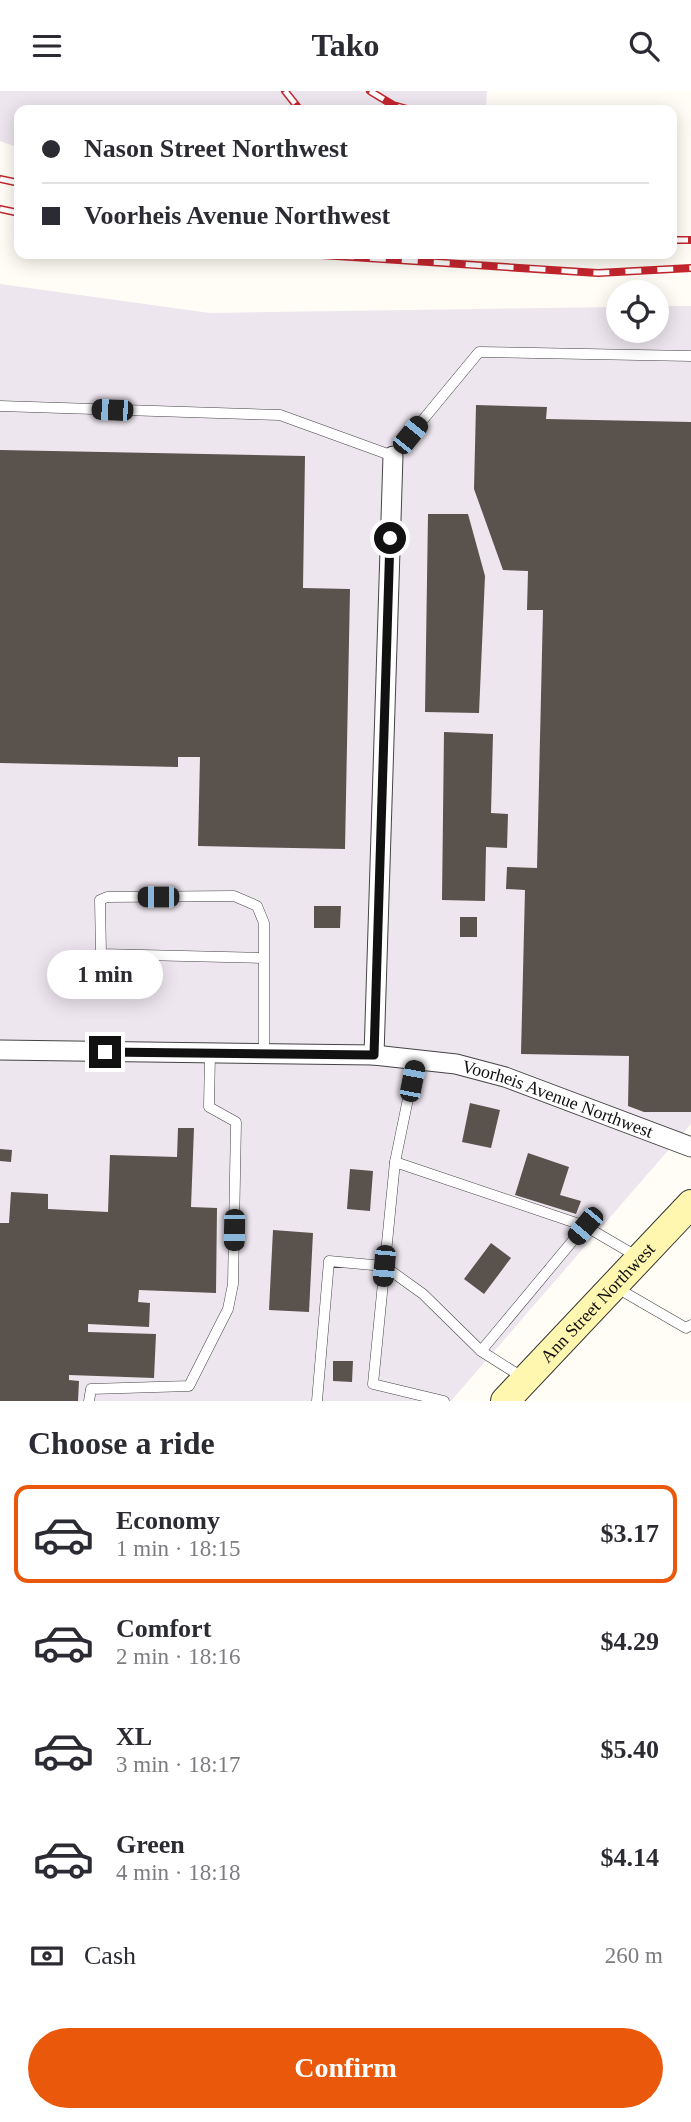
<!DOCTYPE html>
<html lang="en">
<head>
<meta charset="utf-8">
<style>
	:root { --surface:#fff; --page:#f7f7f7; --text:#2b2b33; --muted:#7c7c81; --line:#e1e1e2; --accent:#ea580c }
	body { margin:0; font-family:"Times New Roman",serif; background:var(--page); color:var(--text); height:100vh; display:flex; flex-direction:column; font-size:26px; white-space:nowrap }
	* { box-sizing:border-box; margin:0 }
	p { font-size:23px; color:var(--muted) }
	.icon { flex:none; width:38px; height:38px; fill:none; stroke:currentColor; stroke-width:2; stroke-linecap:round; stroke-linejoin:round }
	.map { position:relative; height:1310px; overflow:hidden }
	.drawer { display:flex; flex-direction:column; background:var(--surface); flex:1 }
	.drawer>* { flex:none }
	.guide { position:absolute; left:14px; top:14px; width:663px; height:154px; border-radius:14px; box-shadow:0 4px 18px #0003; display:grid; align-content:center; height:154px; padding:0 28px; background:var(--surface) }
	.tools { position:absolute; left:606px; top:189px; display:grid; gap:14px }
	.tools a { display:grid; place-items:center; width:63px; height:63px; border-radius:50%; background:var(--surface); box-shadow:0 4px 18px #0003; font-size:35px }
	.end { position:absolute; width:32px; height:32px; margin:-16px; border:9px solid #111; background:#fff; box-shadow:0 0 0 4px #fff }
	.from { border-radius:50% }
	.bubble { position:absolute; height:49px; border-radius:24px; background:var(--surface); box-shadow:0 4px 18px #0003; font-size:23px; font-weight:700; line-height:49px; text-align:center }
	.car { position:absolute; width:21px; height:42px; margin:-21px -10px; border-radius:9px; box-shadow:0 0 5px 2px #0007; background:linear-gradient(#222 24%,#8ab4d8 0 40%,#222 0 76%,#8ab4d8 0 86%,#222 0) }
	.guide b { display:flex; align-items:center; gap:24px; height:66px; font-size:26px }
	.guide b+b { border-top:2px solid var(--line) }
	.guide i { width:18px; height:18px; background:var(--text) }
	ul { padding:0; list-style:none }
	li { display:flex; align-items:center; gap:21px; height:98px; margin:0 14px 10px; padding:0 14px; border:4px solid transparent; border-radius:14px }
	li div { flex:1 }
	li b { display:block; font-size:26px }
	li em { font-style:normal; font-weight:700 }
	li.active { border-color:var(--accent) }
	li>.icon { width:63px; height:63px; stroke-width:1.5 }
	h2 { padding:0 28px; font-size:32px; line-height:84px }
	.pay { display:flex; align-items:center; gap:18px; height:77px; padding:0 28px; font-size:26px }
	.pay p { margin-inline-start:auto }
	.primary-button { display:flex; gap:14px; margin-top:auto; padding:14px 28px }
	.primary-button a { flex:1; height:80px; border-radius:42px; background:var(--accent); color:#fff; font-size:28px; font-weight:700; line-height:80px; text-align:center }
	header { display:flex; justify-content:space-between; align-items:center; height:91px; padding:0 28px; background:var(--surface); font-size:32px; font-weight:700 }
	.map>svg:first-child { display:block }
	.industrial { fill:#eee6ef }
	.building { fill:#5a524d }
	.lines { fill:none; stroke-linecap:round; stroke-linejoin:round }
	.lane-casing { stroke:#444; stroke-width:11 }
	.street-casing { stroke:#444; stroke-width:21 }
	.secondary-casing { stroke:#333; stroke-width:30 }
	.lane { stroke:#fff; stroke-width:10 }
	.street { stroke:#fff; stroke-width:19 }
	.secondary { stroke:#fff6b0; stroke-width:28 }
	.rail-casing { stroke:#c4262e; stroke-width:8 }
	.rail { stroke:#fff; stroke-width:5; stroke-dasharray:16; stroke-linecap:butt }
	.route { stroke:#111; stroke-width:9 }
	.labels { text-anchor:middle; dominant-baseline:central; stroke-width:7; stroke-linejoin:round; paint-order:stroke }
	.street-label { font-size:18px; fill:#111; stroke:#fff }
</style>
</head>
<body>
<header><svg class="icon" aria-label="menu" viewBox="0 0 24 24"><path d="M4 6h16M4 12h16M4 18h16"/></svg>Tako<svg class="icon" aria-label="search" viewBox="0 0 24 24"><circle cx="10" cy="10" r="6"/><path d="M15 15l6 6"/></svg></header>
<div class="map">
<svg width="691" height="1310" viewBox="0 0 691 1310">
	<rect width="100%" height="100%" fill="#fffdf5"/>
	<g class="industrial">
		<path d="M0,0H487L486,19H19V57L0,50Z"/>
		<path d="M0,193L210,222L618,216V240H656V215H691V1033L451,1310H0Z"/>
	</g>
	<g class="building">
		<path d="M476,314L547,316L546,328L691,331V1021H644L628,1015L629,965L521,963L525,799L506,798L507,776L537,777L543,519H527L528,480L503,479L474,398Z"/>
		<path d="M0,359L305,365L303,497L350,498L345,758L198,755L200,666H178V676L0,672Z"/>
		<path d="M428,423H468L485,485L479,622L425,621Z"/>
		<path d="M444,641L493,643L491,722L508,723L507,757L486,756L485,810L442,809Z"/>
		<path d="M314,815H341L340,837H314Z"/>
		<rect x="460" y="826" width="17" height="20"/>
		<path d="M470,1012L500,1019L491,1057L462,1051Z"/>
		<path d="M178,1037H194L191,1116L217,1117L216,1202L139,1199L138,1211L150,1212L149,1236L88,1233V1241L156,1243L154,1287L69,1284V1289L79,1290L78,1310H0V1132H9L11,1101L48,1103V1118L108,1121L110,1064L177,1066Z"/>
		<path d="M0,1058L12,1059L11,1071L0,1070Z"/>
		<path d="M528,1062L569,1076L560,1104L581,1110L576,1123L515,1104Z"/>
		<path d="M350,1078L373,1080L370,1120L347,1118Z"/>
		<path d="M273,1139L313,1142L309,1221L269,1219Z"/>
		<path d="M491,1152L511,1167L484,1203L464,1188Z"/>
		<path d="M333,1270H353L352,1291L333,1290Z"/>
	</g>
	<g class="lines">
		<defs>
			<g id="lane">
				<path d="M0,315L280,324L393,365L479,261L691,265"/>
				<path d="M264,963V832L257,815L234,805L107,806L100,809L101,863L264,867"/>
				<path d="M395,1071L416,969"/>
				<path d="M617,1197L686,1237L691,1234"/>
				<path d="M481,1260L585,1135L638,1166"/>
				<path d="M89,1310L91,1298L189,1295L228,1218L233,1193L236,1031L209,1016L210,962"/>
				<path d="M317,1310L329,1170L384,1175L423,1203L481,1260L522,1286"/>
				<path d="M444,1310L373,1293L395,1071L585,1135"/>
			</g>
			<g id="street">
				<path id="s1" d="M0,959L374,964L456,973L505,986L691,1056"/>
				<path d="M374,964L393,365"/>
			</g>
			<g id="secondary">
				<path id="s2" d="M505,1310L691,1113"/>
			</g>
		</defs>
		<use href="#lane" class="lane-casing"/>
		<use href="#street" class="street-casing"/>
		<use href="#secondary" class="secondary-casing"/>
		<use href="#lane" class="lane"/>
		<use href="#street" class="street"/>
		<use href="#secondary" class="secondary"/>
		<defs>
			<g id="rail">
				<path d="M285,0L300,19"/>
				<path d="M370,0L393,14L411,19"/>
				<path d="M0,88L19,92"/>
				<path d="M0,118L19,122"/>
				<path d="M672,149H691"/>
				<path d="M306,163L598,182L691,177"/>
			</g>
		</defs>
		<use href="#rail" class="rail-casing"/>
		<use href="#rail" class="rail"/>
	</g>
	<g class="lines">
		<path class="route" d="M105,961L374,964L390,447"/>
	</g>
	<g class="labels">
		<g class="street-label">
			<text stroke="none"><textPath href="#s1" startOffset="564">Voorheis Avenue Northwest</textPath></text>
			<text stroke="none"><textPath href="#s2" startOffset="135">Ann Street Northwest</textPath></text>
		</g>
	</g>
</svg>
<div class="tools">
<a><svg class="icon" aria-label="locate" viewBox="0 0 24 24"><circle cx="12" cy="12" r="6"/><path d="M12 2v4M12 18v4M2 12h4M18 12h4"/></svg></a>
</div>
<i class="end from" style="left:390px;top:447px"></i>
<i class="end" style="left:105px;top:961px"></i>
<div class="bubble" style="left:47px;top:859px;width:116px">1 min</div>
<i class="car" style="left:112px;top:319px;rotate:272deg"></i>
<i class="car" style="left:410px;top:344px;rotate:39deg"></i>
<i class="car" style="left:158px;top:806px;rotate:270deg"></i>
<i class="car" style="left:412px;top:990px;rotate:11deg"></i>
<i class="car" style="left:585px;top:1135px;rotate:220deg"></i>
<i class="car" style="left:234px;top:1139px;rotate:181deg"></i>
<i class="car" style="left:384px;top:1175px;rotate:185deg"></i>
<div class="guide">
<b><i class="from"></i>Nason Street Northwest</b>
<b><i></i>Voorheis Avenue Northwest</b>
</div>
</div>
<section class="drawer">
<h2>Choose a ride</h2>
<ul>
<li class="active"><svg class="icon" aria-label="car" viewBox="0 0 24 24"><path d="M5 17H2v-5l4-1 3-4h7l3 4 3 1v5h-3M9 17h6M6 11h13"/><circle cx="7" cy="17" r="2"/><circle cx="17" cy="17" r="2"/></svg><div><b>Economy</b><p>1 min · 18:15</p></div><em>$3.17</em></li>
<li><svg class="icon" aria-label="car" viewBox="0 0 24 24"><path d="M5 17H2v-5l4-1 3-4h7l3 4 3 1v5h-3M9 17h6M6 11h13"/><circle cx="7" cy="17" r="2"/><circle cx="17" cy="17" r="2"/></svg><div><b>Comfort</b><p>2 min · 18:16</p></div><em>$4.29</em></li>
<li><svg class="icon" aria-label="car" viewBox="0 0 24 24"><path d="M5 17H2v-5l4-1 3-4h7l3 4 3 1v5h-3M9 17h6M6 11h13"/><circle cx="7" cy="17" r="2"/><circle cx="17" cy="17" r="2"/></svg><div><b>XL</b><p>3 min · 18:17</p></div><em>$5.40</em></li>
<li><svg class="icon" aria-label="car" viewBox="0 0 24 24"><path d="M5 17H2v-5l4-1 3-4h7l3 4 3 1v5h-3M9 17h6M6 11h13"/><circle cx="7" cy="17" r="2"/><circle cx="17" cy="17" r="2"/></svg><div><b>Green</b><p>4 min · 18:18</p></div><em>$4.14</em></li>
</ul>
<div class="pay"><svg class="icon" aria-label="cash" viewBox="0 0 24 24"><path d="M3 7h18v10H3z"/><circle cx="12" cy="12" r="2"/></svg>Cash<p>260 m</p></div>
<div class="primary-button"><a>Confirm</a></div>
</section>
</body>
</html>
